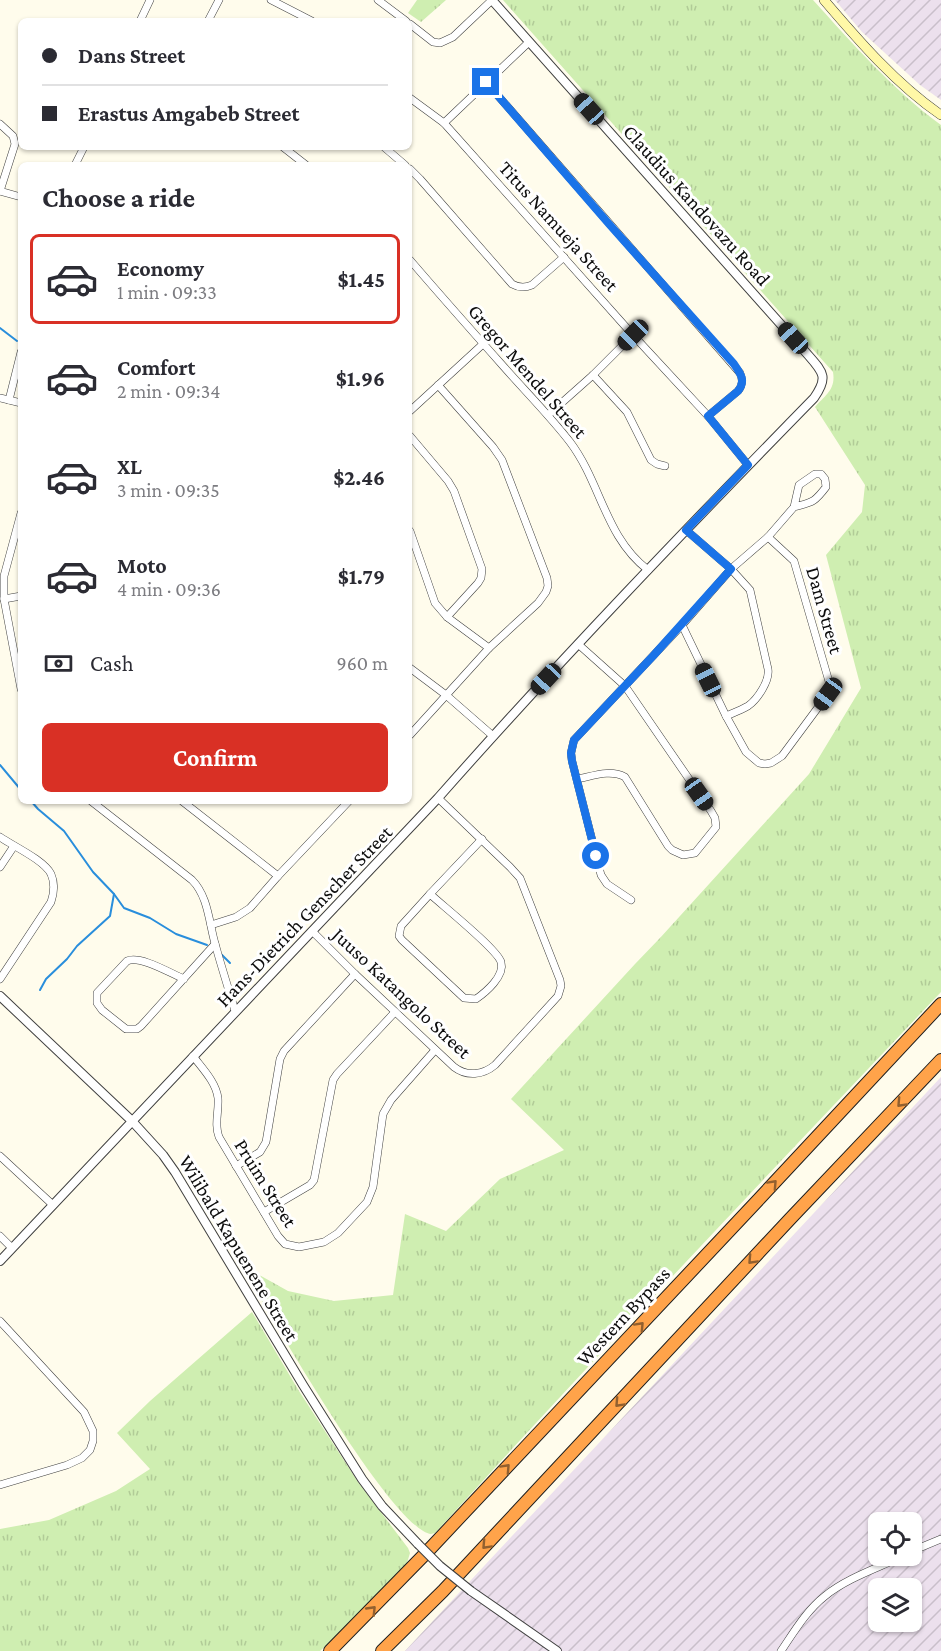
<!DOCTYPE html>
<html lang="en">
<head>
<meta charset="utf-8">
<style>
	:root { --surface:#fff; --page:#f7f7f7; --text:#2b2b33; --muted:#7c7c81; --line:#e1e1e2; --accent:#d93025 }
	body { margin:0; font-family:"Crimson Pro",serif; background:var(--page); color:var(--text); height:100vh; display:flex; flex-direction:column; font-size:22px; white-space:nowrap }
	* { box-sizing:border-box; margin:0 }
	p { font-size:20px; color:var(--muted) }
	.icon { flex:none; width:33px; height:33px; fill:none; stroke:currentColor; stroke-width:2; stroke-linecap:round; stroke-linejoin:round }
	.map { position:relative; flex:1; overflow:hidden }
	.side { position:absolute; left:18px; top:162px; width:394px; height:642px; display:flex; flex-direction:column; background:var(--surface); border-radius:9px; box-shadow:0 2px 4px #0004 }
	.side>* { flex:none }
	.hud { position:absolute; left:18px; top:18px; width:394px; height:132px; border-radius:9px; box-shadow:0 2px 4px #0004; display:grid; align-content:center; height:132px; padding:0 24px; background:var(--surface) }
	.controls { position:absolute; left:868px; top:1512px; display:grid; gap:12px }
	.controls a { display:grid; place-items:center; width:54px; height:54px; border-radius:9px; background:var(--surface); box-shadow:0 2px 4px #0004; font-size:30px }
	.end { position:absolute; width:27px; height:27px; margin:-14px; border:8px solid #1a73e8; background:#fff; box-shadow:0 0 0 3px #fff }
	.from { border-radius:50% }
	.car { position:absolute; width:18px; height:36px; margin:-18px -9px; border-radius:8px; box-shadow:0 0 4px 2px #0007; background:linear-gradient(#222 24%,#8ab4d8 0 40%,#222 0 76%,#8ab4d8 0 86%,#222 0) }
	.hud b { display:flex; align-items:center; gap:21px; height:57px; font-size:22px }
	.hud b+b { border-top:2px solid var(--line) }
	.hud i { width:15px; height:15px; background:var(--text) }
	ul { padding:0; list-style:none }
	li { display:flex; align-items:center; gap:18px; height:90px; margin:0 12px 9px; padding:0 12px; border:3px solid transparent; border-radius:9px }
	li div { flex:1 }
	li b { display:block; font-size:22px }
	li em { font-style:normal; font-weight:700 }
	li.active { border-color:var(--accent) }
	li>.icon { width:54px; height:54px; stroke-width:1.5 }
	h2 { padding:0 24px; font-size:27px; line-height:72px }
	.pay { display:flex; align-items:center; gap:15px; height:66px; padding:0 24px; font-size:22px }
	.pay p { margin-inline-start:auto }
	.cta { display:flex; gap:12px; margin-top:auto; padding:12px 24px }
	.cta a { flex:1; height:69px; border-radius:9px; background:var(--accent); color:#fff; font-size:24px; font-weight:700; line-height:69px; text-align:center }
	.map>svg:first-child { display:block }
	.industrial { fill:url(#industrial-furrows); fill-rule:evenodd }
	.grass { fill:url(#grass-tufts) }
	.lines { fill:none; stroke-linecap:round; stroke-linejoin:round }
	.stream { stroke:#298edc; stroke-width:2 }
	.minor-casing { stroke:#404040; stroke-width:8 }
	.tertiary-casing { stroke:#404040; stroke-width:10 }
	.secondary-casing { stroke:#2f2f2f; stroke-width:10 }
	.motorway-casing { stroke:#1e1e1e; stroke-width:14 }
	.minor { stroke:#fff; stroke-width:7 }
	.tertiary { stroke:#fff; stroke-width:8 }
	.secondary { stroke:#fff8a7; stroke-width:9 }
	.motorway { stroke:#ffa34a; stroke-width:12 }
	.tertiary-bridge-casing { stroke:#404040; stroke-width:10; stroke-linecap:butt }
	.tertiary-bridge { stroke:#fff; stroke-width:8 }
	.oneway { stroke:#92602f }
	.route { stroke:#1a73e8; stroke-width:8 }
	.labels { text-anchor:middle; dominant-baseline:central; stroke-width:6; stroke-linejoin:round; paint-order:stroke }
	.street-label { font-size:20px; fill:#0d0d0d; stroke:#fff }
</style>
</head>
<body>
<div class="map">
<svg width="941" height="1651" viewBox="0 0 941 1651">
	<defs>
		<pattern id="industrial-furrows" width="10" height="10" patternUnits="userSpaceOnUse" patternTransform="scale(1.5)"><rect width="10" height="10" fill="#ece0ed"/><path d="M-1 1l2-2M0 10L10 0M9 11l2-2" fill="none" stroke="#c9bfca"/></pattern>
		<pattern id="grass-tufts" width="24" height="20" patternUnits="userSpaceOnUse" patternTransform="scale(1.5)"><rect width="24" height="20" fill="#cfeeb1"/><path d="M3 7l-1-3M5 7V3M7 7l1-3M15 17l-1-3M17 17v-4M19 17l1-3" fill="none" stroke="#b1cb97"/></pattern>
	</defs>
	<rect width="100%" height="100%" fill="#fffcec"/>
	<g class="industrial">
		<path d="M835,0H941V100L920,85L862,32Z"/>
		<path d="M941,1077V1651H405L498,1551ZM879,1522H912V1556H879ZM879,1588H912V1622H879Z"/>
	</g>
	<g class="grass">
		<path d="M417,0H446L421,22L408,13Z"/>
		<path d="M503,0H813C853,44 893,90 941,125V992C771,1171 601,1351 435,1533L431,1534C391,1529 266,1307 240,1264L288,1291L334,1301L393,1295L405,1214L446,1231L500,1179L564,1150L511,1099L635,964L660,938L809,774L861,688L826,555L862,512L865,485L815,407C825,395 836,390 833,372Z"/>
		<path d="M252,1312L299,1391L358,1482L408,1548L410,1553L407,1563L345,1628L320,1651H0V1529L49,1520L116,1491L150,1469L117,1433L150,1401Z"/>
	</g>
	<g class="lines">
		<g class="stream">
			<path d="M0,328L17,341"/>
			<path d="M0,765L21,790"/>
			<path d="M31,801L38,809L64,831L93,872L114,894L124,908L150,918L176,934L207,945"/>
			<path d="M221,954L230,963"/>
			<path d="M40,990L46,979L67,959L77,946L110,916L114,894"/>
		</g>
		<defs>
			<g id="minor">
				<path d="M271,0L312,21"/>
				<path d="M378,0L406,21"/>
				<path d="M140,21L150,0"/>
				<path d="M208,21L219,0"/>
				<path d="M410,24L433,42L440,43L453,37L492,0"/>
				<path d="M486,82L740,373C743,380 743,385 738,391L708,416"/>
				<path d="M410,98L444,123L633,335L708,416L748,465"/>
				<path d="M444,123L529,42"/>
				<path d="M0,124L13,136L15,144L0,191"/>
				<path d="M283,147L306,165"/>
				<path d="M384,147L405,165"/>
				<path d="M75,165L84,147"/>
				<path d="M410,169L420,179L512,284C519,288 525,288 532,285L564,257"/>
				<path d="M0,191L21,197"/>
				<path d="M410,260C441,296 472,331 504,367C526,392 550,416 570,442C601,483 605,537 648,570"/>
				<path d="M593,375L627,412L651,460L657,464L665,466"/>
				<path d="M0,398L21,403"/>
				<path d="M9,400L21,352"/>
				<path d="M410,411L483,344"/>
				<path d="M548,415L593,375L633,335"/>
				<path d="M410,436L448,481L454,491L482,569L481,578L478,583L447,617"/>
				<path d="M21,513L4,576V599L21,689"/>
				<path d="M686,530L731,569L750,590L768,669C770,680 758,699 748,706C741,710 733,713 726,716"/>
				<path d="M410,531L435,603L447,617L489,648"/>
				<path d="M4,599L21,596"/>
				<path d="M682,625L726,716L746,752L759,763L765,764L771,763L782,756L828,694L830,685L794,561L768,537"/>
				<path d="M410,668L446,695L493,736"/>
				<path d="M410,735L489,648L538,603L546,592L548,586L547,578L502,460L493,447L438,385"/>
				<path d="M577,779C593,776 610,769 625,777L668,846L672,850L683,855L695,853L716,827L715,818L711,811L625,686L578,644"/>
				<path d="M91,801L192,880C209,897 209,925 216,947C222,969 229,990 235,1011"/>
				<path d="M182,801L278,876"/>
				<path d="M0,837C13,846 44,860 51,874C55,883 54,893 51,902L0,979"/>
				<path d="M0,867L14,846"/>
				<path d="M430,894C443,906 497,949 501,962C505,976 486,992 476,999L464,998L402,940L399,936L401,926Z"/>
				<path d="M430,894L482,839"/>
				<path d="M631,900L607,884L601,875L572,761L571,753L574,740L682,625L731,569L768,537L794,507L799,485L815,474H821L825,479L826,487C814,503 812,502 794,507"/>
				<path d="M211,925L236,917L250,908L278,876L349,801"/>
				<path d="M312,931L355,974L454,1067C467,1077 483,1075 495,1065L558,996L561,986L560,980L520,878L510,867L438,798"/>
				<path d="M184,979C170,973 140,955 127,961L97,993V1003L102,1010L126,1029H137L141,1026L215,944"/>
				<path d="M193,1056C202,1068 216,1082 218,1098C219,1112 214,1124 219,1137L278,1236L285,1244L299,1247L324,1242L338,1233L367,1202L373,1187L383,1114L391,1100L435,1050"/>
				<path d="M0,1156L53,1205"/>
				<path d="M236,1166L260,1152L266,1142L280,1059L284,1051L355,974"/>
				<path d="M264,1212L310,1185L314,1180L333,1080L337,1074L395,1012"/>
				<path d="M0,1236L12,1248"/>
				<path d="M0,1321L84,1412L93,1431V1441L90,1450L82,1458L67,1465L0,1485"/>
				<path d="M912,1551L941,1539"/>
				<path d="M781,1651C794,1632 806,1611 825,1596C847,1578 878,1568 903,1556"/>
			</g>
			<g id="tertiary">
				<path d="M0,996L132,1121L163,1155L175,1172L303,1385L362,1479L382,1506L418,1544"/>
				<path d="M0,1261L438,798C559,661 686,529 814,398C828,378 824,373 809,356L492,0"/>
				<path d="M471,1591L557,1651"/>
			</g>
			<path id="secondary" d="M824,0C859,41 896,84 941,115"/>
			<g id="motorway">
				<path d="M330,1651L426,1553L760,1198L941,1004"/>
				<path d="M382,1651L443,1591L790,1219L941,1060"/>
			</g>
		</defs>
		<use href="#minor" class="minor-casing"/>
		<use href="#tertiary" class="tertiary-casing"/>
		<use href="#secondary" class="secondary-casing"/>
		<use href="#motorway" class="motorway-casing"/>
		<use href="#minor" class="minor"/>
		<use href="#tertiary" class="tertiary"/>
		<use href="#secondary" class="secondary"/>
		<use href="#motorway" class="motorway"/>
		<defs>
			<path id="tertiary-bridge" d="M418,1544L440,1566L471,1591"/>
		</defs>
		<use href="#tertiary-bridge" class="tertiary-bridge-casing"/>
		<use href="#tertiary-bridge" class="tertiary-bridge"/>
	</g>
	<defs><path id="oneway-chevron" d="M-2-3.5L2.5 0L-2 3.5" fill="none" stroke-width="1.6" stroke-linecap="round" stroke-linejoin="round" transform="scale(1.5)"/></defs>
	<g class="oneway">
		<use href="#oneway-chevron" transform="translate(901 1103) rotate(133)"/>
		<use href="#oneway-chevron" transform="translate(773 1184) rotate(-47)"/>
		<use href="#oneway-chevron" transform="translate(752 1260) rotate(133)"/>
		<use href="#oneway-chevron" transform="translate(640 1326) rotate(-47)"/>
		<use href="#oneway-chevron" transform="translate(619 1403) rotate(133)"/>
		<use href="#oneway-chevron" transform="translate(506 1468) rotate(-47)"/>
		<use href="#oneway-chevron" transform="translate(486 1545) rotate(133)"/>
		<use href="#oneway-chevron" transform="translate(372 1610) rotate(-46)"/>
	</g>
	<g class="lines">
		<path class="route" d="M486,82L609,224L734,364C741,374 746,381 738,391L708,416L748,465L686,530L731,569L653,656L574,740L571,753L572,761L596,856"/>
	</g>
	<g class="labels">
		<g class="street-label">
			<text transform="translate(697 205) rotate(48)">Claudius Kandovazu Road</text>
			<text transform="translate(559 226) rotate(48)">Titus Namueja Street</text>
			<text transform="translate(528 371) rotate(49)">Gregor Mendel Street</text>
			<text transform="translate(825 610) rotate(74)">Dam Street</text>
			<text transform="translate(304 916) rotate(-46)">Hans-Dietrich Genscher Street</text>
			<text transform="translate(402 993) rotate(43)">Juuso Katangolo Street</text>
			<text transform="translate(266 1183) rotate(58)">Pruim Street</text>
			<text transform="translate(239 1248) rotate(59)">Wilibald Kapuenene Street</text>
			<text transform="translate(623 1316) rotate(-47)">Western Bypass</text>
		</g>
	</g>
</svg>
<div class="controls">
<a><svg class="icon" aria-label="locate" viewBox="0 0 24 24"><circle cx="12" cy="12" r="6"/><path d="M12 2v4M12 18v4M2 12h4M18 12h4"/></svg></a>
<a><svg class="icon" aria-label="layers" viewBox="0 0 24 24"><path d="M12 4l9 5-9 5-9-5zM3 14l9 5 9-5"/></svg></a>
</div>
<i class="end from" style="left:596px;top:856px"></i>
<i class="end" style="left:486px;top:82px"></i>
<i class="car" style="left:589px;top:109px;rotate:318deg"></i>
<i class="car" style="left:633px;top:335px;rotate:225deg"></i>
<i class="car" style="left:793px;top:338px;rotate:318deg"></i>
<i class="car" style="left:546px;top:679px;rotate:223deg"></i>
<i class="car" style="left:708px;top:680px;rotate:334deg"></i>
<i class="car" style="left:828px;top:694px;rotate:216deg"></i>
<i class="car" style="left:699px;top:794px;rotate:145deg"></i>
<div class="hud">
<b><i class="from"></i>Dans Street</b>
<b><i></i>Erastus Amgabeb Street</b>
</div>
<section class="side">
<h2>Choose a ride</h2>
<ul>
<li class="active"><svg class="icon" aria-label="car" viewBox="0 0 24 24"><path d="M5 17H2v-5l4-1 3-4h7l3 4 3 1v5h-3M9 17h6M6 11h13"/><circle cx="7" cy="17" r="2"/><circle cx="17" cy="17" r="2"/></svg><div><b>Economy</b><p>1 min · 09:33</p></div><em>$1.45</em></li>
<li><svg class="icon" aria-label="car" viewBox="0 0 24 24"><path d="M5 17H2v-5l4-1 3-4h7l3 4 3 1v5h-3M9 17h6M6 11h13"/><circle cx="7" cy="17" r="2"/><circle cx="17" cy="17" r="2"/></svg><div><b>Comfort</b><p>2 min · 09:34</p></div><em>$1.96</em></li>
<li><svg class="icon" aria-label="car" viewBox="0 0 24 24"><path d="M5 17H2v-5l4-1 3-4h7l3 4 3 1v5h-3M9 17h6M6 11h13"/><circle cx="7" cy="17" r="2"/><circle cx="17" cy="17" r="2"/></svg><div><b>XL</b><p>3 min · 09:35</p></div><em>$2.46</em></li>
<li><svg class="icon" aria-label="car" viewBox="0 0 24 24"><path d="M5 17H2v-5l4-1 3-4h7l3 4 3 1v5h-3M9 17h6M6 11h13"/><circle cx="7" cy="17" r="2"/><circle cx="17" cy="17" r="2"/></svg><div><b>Moto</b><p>4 min · 09:36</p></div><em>$1.79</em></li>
</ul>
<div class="pay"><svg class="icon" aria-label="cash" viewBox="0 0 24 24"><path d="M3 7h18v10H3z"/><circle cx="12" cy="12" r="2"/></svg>Cash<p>960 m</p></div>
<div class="cta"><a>Confirm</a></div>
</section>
</div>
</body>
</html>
